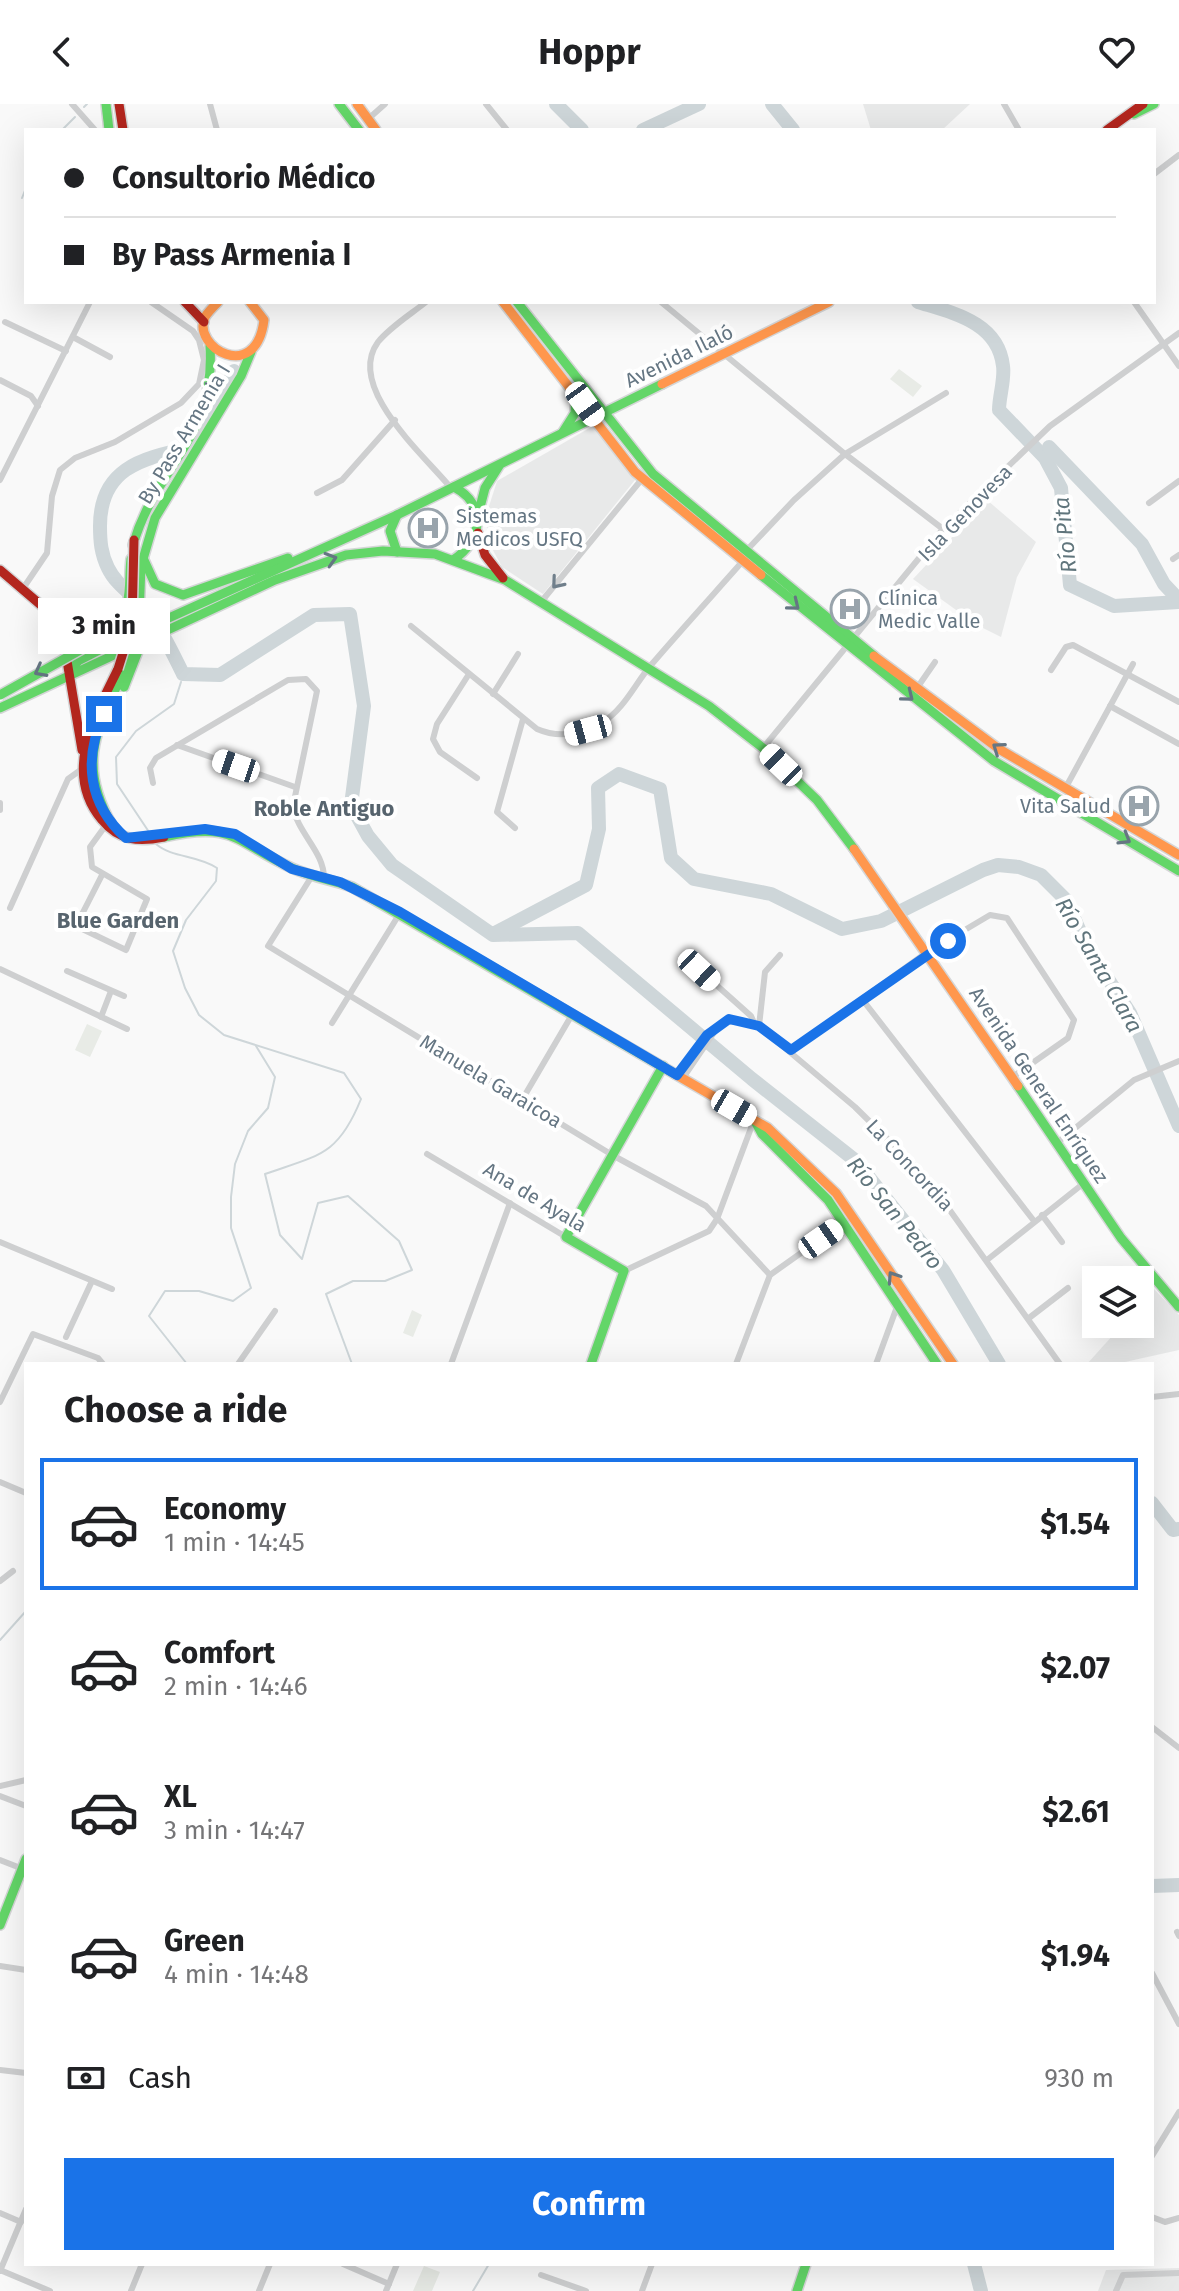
<!DOCTYPE html>
<html lang="en">
<head>
<meta charset="utf-8">
<style>
	:root { --surface:#fff; --page:#f2f2f2; --text:#202124; --muted:#757577; --line:#e0e0e0; --accent:#1a73e8 }
	body { margin:0; font-family:"Fira Sans",sans-serif; background:var(--page); color:var(--text); height:100vh; display:flex; flex-direction:column; font-size:30px; white-space:nowrap }
	* { box-sizing:border-box; margin:0 }
	p { font-size:26px; color:var(--muted) }
	.icon { flex:none; width:44px; height:44px; fill:none; stroke:currentColor; stroke-width:2; stroke-linecap:round; stroke-linejoin:round }
	.map { position:relative; flex:1; overflow:hidden }
	.side { position:absolute; left:24px; top:1258px; width:1130px; height:904px; display:flex; flex-direction:column; background:var(--surface); border-radius:0px; box-shadow:0 8px 32px #0002 }
	.side>* { flex:none }
	.hud { position:absolute; left:24px; top:24px; width:1132px; height:176px; border-radius:0px; box-shadow:0 8px 32px #0002; display:grid; align-content:center; height:176px; padding:0 40px; background:var(--surface) }
	.controls { position:absolute; left:1082px; top:1162px; display:grid; gap:16px }
	.controls a { display:grid; place-items:center; width:72px; height:72px; border-radius:0px; background:var(--surface); box-shadow:0 8px 32px #0002; font-size:40px }
	.end { position:absolute; width:36px; height:36px; margin:-18px; border:10px solid #1a73e8; background:#fff; box-shadow:0 0 0 4px #fff }
	.from { border-radius:50% }
	.bubble { position:absolute; height:56px; border-radius:0px; background:var(--surface); box-shadow:0 8px 32px #0002; font-size:26px; font-weight:700; line-height:56px; text-align:center }
	.car { position:absolute; width:24px; height:48px; margin:-24px -12px; border-radius:10px; box-shadow:0 0 6px 2px #0007; background:linear-gradient(#fff 24%,#345 0 40%,#fff 0 76%,#345 0 86%,#fff 0) }
	.hud b { display:flex; align-items:center; gap:28px; height:76px; font-size:30px }
	.hud b+b { border-top:2px solid var(--line) }
	.hud i { width:20px; height:20px; background:var(--text) }
	ul { padding:0; list-style:none }
	li { display:flex; align-items:center; gap:24px; height:132px; margin:0 16px 12px; padding:0 24px; border:4px solid transparent; border-radius:0px }
	li div { flex:1 }
	li b { display:block; font-size:30px }
	li em { font-style:normal; font-weight:700 }
	li.active { border-color:var(--accent) }
	li>.icon { width:72px; height:72px; stroke-width:1.5 }
	h2 { padding:0 40px; font-size:36px; line-height:96px }
	.pay { display:flex; align-items:center; gap:20px; height:88px; padding:0 40px; font-size:30px }
	.pay p { margin-inline-start:auto }
	.action { display:flex; gap:16px; margin-top:auto; padding:16px 40px }
	.action a { flex:1; height:92px; border-radius:0px; background:var(--accent); color:#fff; font-size:32px; font-weight:700; line-height:92px; text-align:center }
	header { display:flex; justify-content:space-between; align-items:center; height:104px; padding:0 40px; background:var(--surface); font-size:36px; font-weight:700 }
	.map>svg:first-child { display:block }
	.built { fill:#e8e9e9 }
	.pitch { fill:#e8ebe6 }
	.lines { fill:none; stroke-linecap:round; stroke-linejoin:round }
	.stream { stroke:#ced6d9; stroke-width:2 }
	.river { stroke:#ced6d9; stroke-width:14 }
	.fast-casing { stroke:#d5d6d7; stroke-width:12 }
	.slow-casing { stroke:#d5d6d7; stroke-width:12 }
	.jam-casing { stroke:#d5d6d7; stroke-width:12 }
	.street { stroke:#cecfd0; stroke-width:6 }
	.fast { stroke:#63d668; stroke-width:9 }
	.slow { stroke:#ff974d; stroke-width:9 }
	.jam { stroke:#b3261e; stroke-width:9 }
	.fast-bridge-casing { stroke:#d5d6d7; stroke-width:12; stroke-linecap:butt }
	.jam-bridge-casing { stroke:#d5d6d7; stroke-width:12; stroke-linecap:butt }
	.fast-bridge { stroke:#63d668; stroke-width:9 }
	.jam-bridge { stroke:#b3261e; stroke-width:9 }
	.oneway { stroke:#657683 }
	.oneway2 { stroke:#707f8b }
	.route { stroke:#1a73e8; stroke-width:10 }
	.labels { text-anchor:middle; dominant-baseline:central; stroke-width:8; stroke-linejoin:round; paint-order:stroke }
	.street-label { font-size:20px; fill:#657683; stroke:#fff }
	.poi-label { font-size:20px; fill:#657683; stroke:#fff; text-anchor:start }
	.water-label { font-size:22px; font-style:italic; fill:#60757c; stroke:#fff }
	.neighbourhood-label { font-size:22px; font-weight:bold; fill:#57646e; stroke:#fff }
</style>
</head>
<body>
<header><svg class="icon" aria-label="back" viewBox="0 0 24 24"><path d="M15 5l-7 7 7 7"/></svg>Hoppr<svg class="icon" aria-label="heart" viewBox="0 0 24 24"><path d="M12 20l-8-8c-3-5 5-10 8-4 3-6 11-1 8 4z"/></svg></header>
<div class="map">
<svg width="1179" height="2187" viewBox="0 0 1179 2187">
	<rect width="100%" height="100%" fill="#f9f9f9"/>
	<g class="built">
		<path d="M863,0H970L942,26H871Z"/>
		<path d="M593,322L635,376L543,490L502,463L488,437L486,412L497,377Z"/>
		<path d="M987,396L1036,438L1017,473L1001,533L977,521L913,475Z"/>
		<path d="M1154,1185L1179,1211V1246L1116,1260H1087L1123,1220H1140V1201Z"/>
		<path d="M1179,2164V2187H1098L1106,2166Z"/>
	</g>
	<g class="pitch">
		<path d="M899,265L922,282L913,293L890,275Z"/>
		<path d="M87,920L102,927L90,953L75,946Z"/>
		<path d="M412,1206L422,1211L413,1233L403,1229Z"/>
		<path d="M424,2162L440,2168L432,2187H413Z"/>
	</g>
	<g class="lines">
		<g class="stream">
			<path d="M84,3L87,0"/>
			<path d="M62,26L75,13"/>
			<path d="M22,94L26,84"/>
			<path d="M151,731L117,680L116,653L136,627L174,600L181,578"/>
			<path d="M156,740C172,754 198,751 217,764L216,777L186,816L173,847L185,884L199,911L224,931L344,969L361,995C338,1052 319,1051 265,1070L280,1131L302,1155L318,1099L348,1092L399,1137L412,1166L385,1177H353L326,1190L352,1260"/>
			<path d="M187,1260L149,1212L165,1187H199L233,1197L251,1184L231,1124V1093L235,1060L248,1027L268,1004L275,973L256,942"/>
			<path d="M0,1536L26,1507"/>
			<path d="M473,2187L489,2160"/>
		</g>
		<g class="river">
			<path d="M556,0L582,26"/>
			<path d="M772,0L793,26"/>
			<path d="M643,26L699,0"/>
			<path d="M918,198C953,209 998,218 1003,262C1005,275 999,293 999,306L1045,354L1061,384L1070,481L1114,502L1179,498"/>
			<path d="M234,267L210,316L187,345C140,354 100,366 100,422C100,437 101,450 108,464C117,483 138,494 150,510C163,528 173,550 183,570L220,571L314,511L350,510L364,602L351,701L368,732L392,761L493,831L578,829L752,975L856,1057L943,1166L999,1260"/>
			<path d="M1049,343L1142,440L1164,480L1178,495"/>
			<path d="M495,829L586,781L599,725L598,684L619,670L660,685L671,754L694,775L771,790L842,825L881,817L983,766L998,761L1019,763L1041,771L1066,796L1086,841L1130,909L1179,1022"/>
			<path d="M1152,1399L1173,1426L1179,1425"/>
			<path d="M1152,1782L1179,1781"/>
			<path d="M974,2160L981,2187"/>
		</g>
		<defs>
			<g id="fast">
				<path d="M106,0L109,26"/>
				<path d="M339,0L359,26"/>
				<path d="M1134,10L1154,0"/>
				<path d="M517,198L653,370L874,552"/>
				<path d="M563,328L575,309L576,287"/>
				<path d="M479,407L485,384L499,362"/>
				<path d="M397,411L390,427L397,448"/>
				<path d="M133,441C156,361 216,335 210,242"/>
				<path d="M144,456L155,480L183,491L288,454"/>
				<path d="M453,456C482,437 488,401 454,383"/>
				<path d="M761,471L994,657L1179,767"/>
				<path d="M49,508C74,524 116,540 127,500C131,485 129,470 131,455"/>
				<path d="M139,512L141,462L155,414L241,272L251,248"/>
				<path d="M70,569L78,557L109,541L397,411L662,280"/>
				<path d="M124,583L142,537"/>
				<path d="M0,604L275,476L346,451L383,447L435,450L505,476L709,602L763,644L817,696L854,745"/>
				<path d="M112,721C70,648 107,613 133,544"/>
				<path d="M164,733C236,717 234,738 292,764C311,773 332,776 352,783L675,970"/>
				<path d="M1018,982L1121,1134L1179,1203"/>
				<path d="M756,1019L762,1030L828,1096L937,1260"/>
				<path d="M591,1260L624,1167L566,1133L663,962"/>
				<path d="M0,1821L26,1755"/>
				<path d="M797,2187L806,2160"/>
			</g>
			<g id="slow">
				<path d="M357,0L376,26"/>
				<path d="M218,198C214,202 208,208 205,213C191,243 256,281 264,216L250,198"/>
				<path d="M503,198L635,368L761,471"/>
				<path d="M662,280L829,198"/>
				<path d="M874,552L999,645L1179,751"/>
				<path d="M854,745L1018,982"/>
				<path d="M675,970L768,1024L836,1089L953,1260"/>
			</g>
			<g id="jam">
				<path d="M119,0L123,26"/>
				<path d="M1107,26L1143,0"/>
				<path d="M185,198L204,218"/>
				<path d="M478,429L485,451L503,474"/>
				<path d="M0,466L49,508L64,539L82,646"/>
				<path d="M82,545L116,527L132,505"/>
				<path d="M118,565C95,612 62,669 102,716C119,737 139,738 164,733"/>
			</g>
		</defs>
		<use href="#fast" class="fast-casing"/>
		<use href="#slow" class="slow-casing"/>
		<use href="#jam" class="jam-casing"/>
		<g class="street">
			<path d="M72,0L95,26"/>
			<path d="M210,0L217,26"/>
			<path d="M486,0L507,26"/>
			<path d="M1004,0L1019,26"/>
			<path d="M367,16L385,0"/>
			<path d="M1154,70L1179,51"/>
			<path d="M426,198C411,210 390,223 378,238C345,283 424,351 451,384"/>
			<path d="M661,198L845,350L943,425"/>
			<path d="M1134,198L1179,262"/>
			<path d="M5,218L66,247"/>
			<path d="M73,233L110,253"/>
			<path d="M0,276L31,292L38,302"/>
			<path d="M0,376L90,198"/>
			<path d="M317,389L342,376L395,316"/>
			<path d="M1149,399L1179,377"/>
			<path d="M746,447L794,396L845,350L946,289"/>
			<path d="M1173,455L1179,451"/>
			<path d="M24,483L47,449L52,392L60,366L75,354L115,338L181,299L199,280L204,256L199,236L193,227L151,198"/>
			<path d="M541,498L642,375"/>
			<path d="M411,522L537,625C560,635 582,630 603,618C624,605 635,580 651,561C681,526 711,493 742,458"/>
			<path d="M1051,566L1066,543L1073,541L1179,598"/>
			<path d="M469,570L437,620L433,635L440,648L477,674"/>
			<path d="M917,584L935,558"/>
			<path d="M493,590L518,550"/>
			<path d="M1110,602L1179,640"/>
			<path d="M177,641L295,683"/>
			<path d="M763,644L943,425L1050,322L1179,229"/>
			<path d="M153,679L150,664L156,654L288,576L306,575L317,587L293,702C297,729 324,747 324,774"/>
			<path d="M1066,683L1133,560"/>
			<path d="M0,699V706"/>
			<path d="M515,724L497,708L523,615"/>
			<path d="M102,771L76,822L126,846L147,795L92,763L90,743L106,721"/>
			<path d="M312,772L268,842L614,1052L706,1102L770,1171"/>
			<path d="M10,804L68,675L82,665"/>
			<path d="M685,853L751,912L755,921"/>
			<path d="M0,865L127,925"/>
			<path d="M67,867L124,892"/>
			<path d="M862,895L1034,1117"/>
			<path d="M101,913L111,887"/>
			<path d="M332,919L400,809"/>
			<path d="M759,922L765,868L780,851"/>
			<path d="M791,946L926,849L990,811L1007,814L1074,916L1068,934L1011,974"/>
			<path d="M677,971L707,931L724,917L750,919L766,928L855,1003L926,1073L1060,1260"/>
			<path d="M683,974L717,924"/>
			<path d="M522,996L573,909"/>
			<path d="M1057,1039L1134,976L1179,957"/>
			<path d="M427,1050L566,1133"/>
			<path d="M1042,1111L1062,1138"/>
			<path d="M0,1138L112,1185"/>
			<path d="M987,1156L1084,1079"/>
			<path d="M624,1167L709,1127L717,1115L754,1016"/>
			<path d="M1029,1214L1068,1184"/>
			<path d="M66,1233L92,1177"/>
			<path d="M238,1260L275,1207"/>
			<path d="M451,1260L510,1099"/>
			<path d="M736,1260L770,1171L846,1117"/>
			<path d="M876,1260L898,1200"/>
			<path d="M1152,1293L1179,1290"/>
			<path d="M0,1298L33,1230L98,1254L103,1260"/>
			<path d="M0,1378L26,1389"/>
			<path d="M0,1477L13,1467"/>
			<path d="M1152,1623L1179,1644"/>
			<path d="M0,1682L26,1676"/>
			<path d="M0,1692L26,1702"/>
			<path d="M0,1756L23,1765"/>
			<path d="M1177,1828L1179,1832"/>
			<path d="M0,1862L26,1866"/>
			<path d="M1152,1869L1179,1920"/>
			<path d="M0,1966L26,1969"/>
			<path d="M1152,2052L1179,2008"/>
			<path d="M0,2109L21,2118"/>
			<path d="M1152,2113L1165,2118L1179,2114"/>
			<path d="M343,2160L389,2180"/>
			<path d="M0,2166L50,2187"/>
			<path d="M0,2167L26,2105"/>
			<path d="M541,2171L586,2187"/>
			<path d="M131,2187L142,2160"/>
			<path d="M259,2187L270,2160"/>
			<path d="M386,2187L397,2160"/>
			<path d="M642,2187L652,2160"/>
			<path d="M1116,2187L1123,2171L1179,2169"/>
		</g>
		<use href="#fast" class="fast"/>
		<use href="#slow" class="slow"/>
		<use href="#jam" class="jam"/>
		<defs>
			<g id="fast-bridge">
				<path d="M134,541L139,512"/>
				<path d="M0,591L82,545"/>
			</g>
			<path id="jam-bridge" d="M118,565L132,520L134,436"/>
		</defs>
		<use href="#fast-bridge" class="fast-bridge-casing"/>
		<use href="#jam-bridge" class="jam-bridge-casing"/>
		<use href="#fast-bridge" class="fast-bridge"/>
		<use href="#jam-bridge" class="jam-bridge"/>
	</g>
	<defs><path id="oneway-chevron" d="M-2-3.5L2.5 0L-2 3.5" fill="none" stroke-width="1.6" stroke-linecap="round" stroke-linejoin="round" transform="scale(2)"/></defs>
	<g class="oneway">
		<use href="#oneway-chevron" transform="translate(331 455) rotate(-17)"/>
		<use href="#oneway-chevron" transform="translate(794 501) rotate(39)"/>
		<use href="#oneway-chevron" transform="translate(40 567) rotate(152)"/>
		<use href="#oneway-chevron" transform="translate(908 592) rotate(39)"/>
		<use href="#oneway-chevron" transform="translate(998 644) rotate(-145)"/>
		<use href="#oneway-chevron" transform="translate(1125 735) rotate(31)"/>
		<use href="#oneway-chevron" transform="translate(893 1173) rotate(-124)"/>
	</g>
	<use class="oneway2" href="#oneway-chevron" transform="translate(557 479) rotate(130)"/>
	<g class="lines">
		<path class="route" d="M104,610C83,655 88,700 126,734L205,725L235,730L292,765L340,778L400,808L677,971L707,931L729,915L759,922L791,946L948,837"/>
	</g>
	<defs>
		<symbol id="hospital-ring" viewBox="-11 -11 22 22"><circle r="9.5" fill="#fff" stroke="#99a4ac" stroke-width="1.5"/><path d="M-5-5h3v3.5h4V-5h3V5h-3V1.5h-4V5h-3Z" fill="#99a4ac"/></symbol>
	</defs>
	<g fill-rule="evenodd">
		<use href="#hospital-ring" x="406" y="402" width="44" height="44"/>
		<use href="#hospital-ring" x="828" y="483" width="44" height="44"/>
		<use href="#hospital-ring" x="1117" y="680" width="44" height="44"/>
	</g>
	<g class="labels">
		<g class="street-label">
			<text transform="translate(679 252) rotate(-26)">Avenida Ilaló</text>
			<text transform="translate(184 330) rotate(-59)">By Pass Armenia I</text>
			<text transform="translate(965 409) rotate(-46)">Isla Genovesa</text>
			<text transform="translate(491 977) rotate(31)">Manuela Garaicoa</text>
			<text transform="translate(1039 981) rotate(56)">Avenida General Enríquez</text>
			<text transform="translate(910 1061) rotate(47)">La Concordia</text>
			<text transform="translate(535 1093) rotate(31)">Ana de Ayala</text>
		</g>
		<g class="poi-label">
			<text x="456" y="412">Sistemas<tspan x="456" dy="23">Medicos USFQ</tspan></text>
			<text x="878" y="494">Clínica<tspan x="878" dy="23">Medic Valle</tspan></text>
			<text x="1111" y="702" text-anchor="end">Vita Salud</text>
		</g>
		<g class="water-label">
			<text transform="translate(1065 431) rotate(-96)">Río Pita</text>
			<text transform="translate(1099 861) rotate(60)">Río Santa Clara</text>
			<text transform="translate(895 1109) rotate(51)">Río San Pedro</text>
		</g>
		<g class="neighbourhood-label">
			<text x="324" y="704">Roble Antiguo</text>
			<text x="118" y="816">Blue Garden</text>
		</g>
	</g>
</svg>
<div class="controls">
<a><svg class="icon" aria-label="layers" viewBox="0 0 24 24"><path d="M12 4l9 5-9 5-9-5zM3 14l9 5 9-5"/></svg></a>
</div>
<i class="end from" style="left:948px;top:837px"></i>
<i class="end" style="left:104px;top:610px"></i>
<div class="bubble" style="left:38px;top:494px;width:132px">3 min</div>
<i class="car" style="left:585px;top:300px;rotate:144deg"></i>
<i class="car" style="left:588px;top:626px;rotate:255deg"></i>
<i class="car" style="left:781px;top:661px;rotate:314deg"></i>
<i class="car" style="left:236px;top:662px;rotate:289deg"></i>
<i class="car" style="left:699px;top:866px;rotate:133deg"></i>
<i class="car" style="left:734px;top:1004px;rotate:120deg"></i>
<i class="car" style="left:821px;top:1135px;rotate:55deg"></i>
<div class="hud">
<b><i class="from"></i>Consultorio Médico</b>
<b><i></i>By Pass Armenia I</b>
</div>
<section class="side">
<h2>Choose a ride</h2>
<ul>
<li class="active"><svg class="icon" aria-label="car" viewBox="0 0 24 24"><path d="M5 17H2v-5l4-1 3-4h7l3 4 3 1v5h-3M9 17h6M6 11h13"/><circle cx="7" cy="17" r="2"/><circle cx="17" cy="17" r="2"/></svg><div><b>Economy</b><p>1 min · 14:45</p></div><em>$1.54</em></li>
<li><svg class="icon" aria-label="car" viewBox="0 0 24 24"><path d="M5 17H2v-5l4-1 3-4h7l3 4 3 1v5h-3M9 17h6M6 11h13"/><circle cx="7" cy="17" r="2"/><circle cx="17" cy="17" r="2"/></svg><div><b>Comfort</b><p>2 min · 14:46</p></div><em>$2.07</em></li>
<li><svg class="icon" aria-label="car" viewBox="0 0 24 24"><path d="M5 17H2v-5l4-1 3-4h7l3 4 3 1v5h-3M9 17h6M6 11h13"/><circle cx="7" cy="17" r="2"/><circle cx="17" cy="17" r="2"/></svg><div><b>XL</b><p>3 min · 14:47</p></div><em>$2.61</em></li>
<li><svg class="icon" aria-label="car" viewBox="0 0 24 24"><path d="M5 17H2v-5l4-1 3-4h7l3 4 3 1v5h-3M9 17h6M6 11h13"/><circle cx="7" cy="17" r="2"/><circle cx="17" cy="17" r="2"/></svg><div><b>Green</b><p>4 min · 14:48</p></div><em>$1.94</em></li>
</ul>
<div class="pay"><svg class="icon" aria-label="cash" viewBox="0 0 24 24"><path d="M3 7h18v10H3z"/><circle cx="12" cy="12" r="2"/></svg>Cash<p>930 m</p></div>
<div class="action"><a>Confirm</a></div>
</section>
</div>
</body>
</html>
